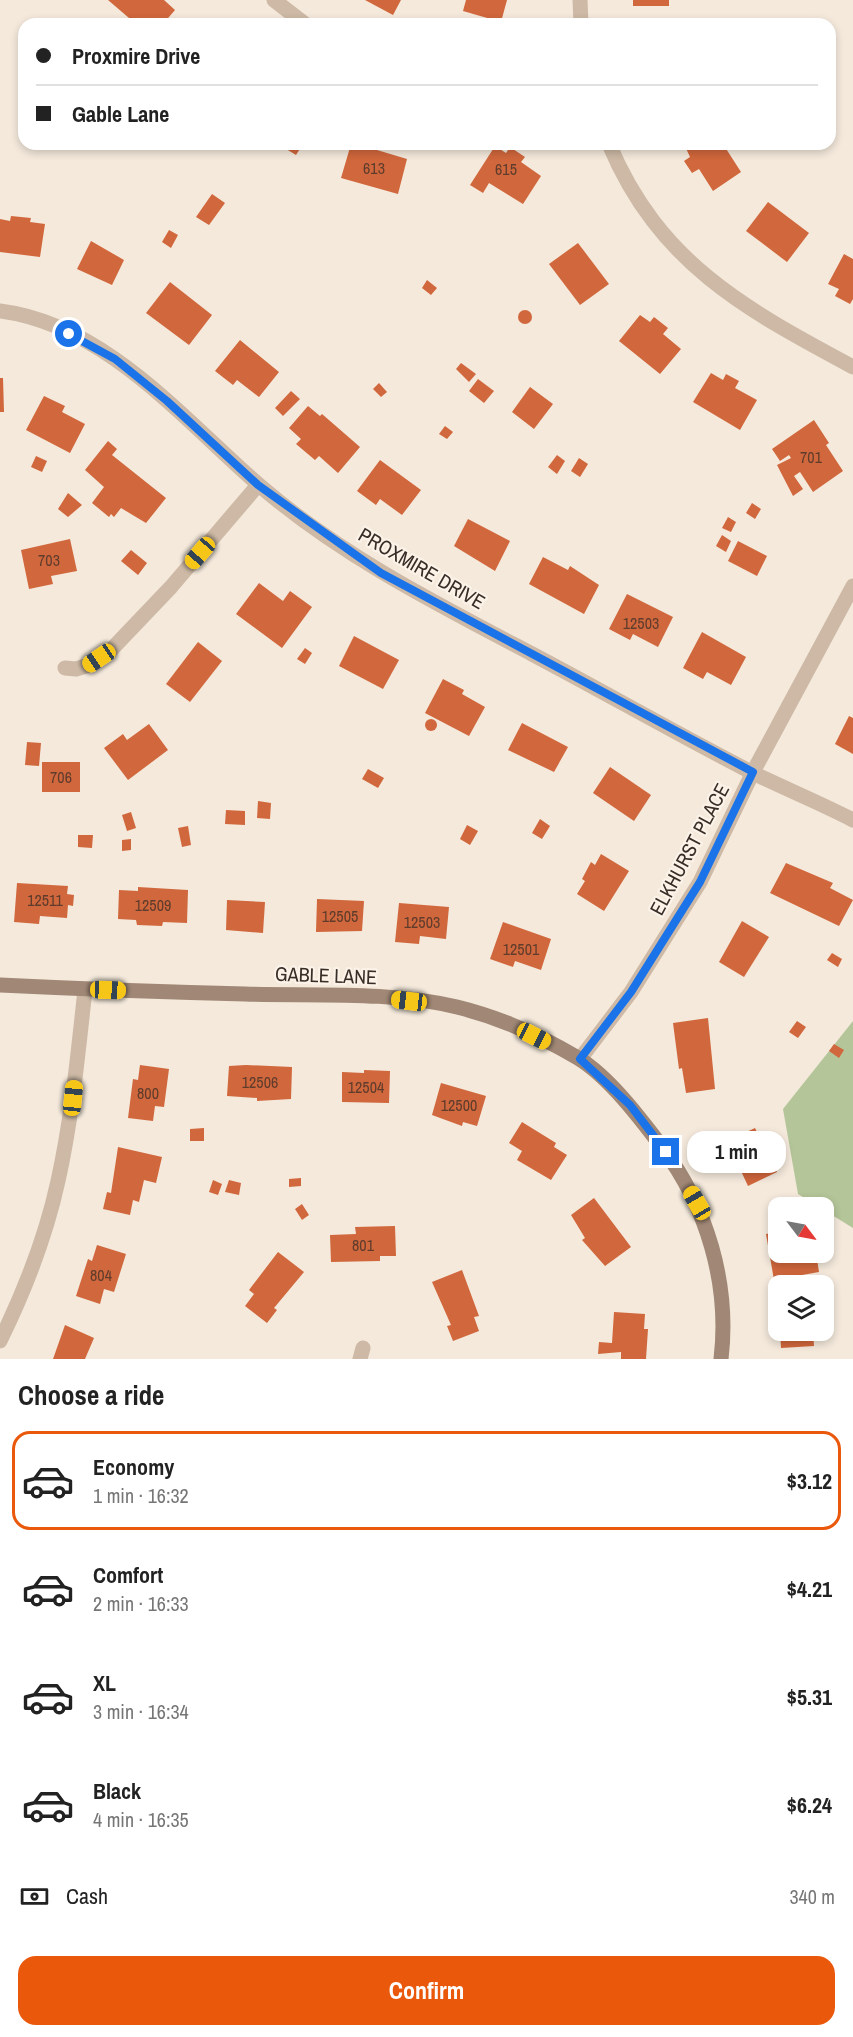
<!DOCTYPE html>
<html lang="en">
<head>
<meta charset="utf-8">
<style>
	:root { --surface:#fff; --page:#f2f2f2; --text:#222; --muted:#767676; --line:#e0e0e0; --accent:#ea580c }
	body { margin:0; font-family:"Archivo Narrow",sans-serif; background:var(--page); color:var(--text); height:100vh; display:flex; flex-direction:column; font-size:22px; white-space:nowrap }
	* { box-sizing:border-box; margin:0 }
	p { font-size:20px; color:var(--muted) }
	.icon { flex:none; width:33px; height:33px; fill:none; stroke:currentColor; stroke-width:2; stroke-linecap:round; stroke-linejoin:round }
	.map { position:relative; height:1359px; overflow:hidden }
	.drawer { display:flex; flex-direction:column; background:var(--surface); flex:1 }
	.drawer>* { flex:none }
	.hud { position:absolute; left:18px; top:18px; width:818px; height:132px; border-radius:18px; box-shadow:0 3px 9px #0003; display:grid; align-content:center; height:132px; padding:0 18px; background:var(--surface) }
	.needle { width:39px; rotate:122deg }
	.fabs { position:absolute; left:768px; top:1197px; display:grid; gap:12px }
	.fabs a { display:grid; place-items:center; width:66px; height:66px; border-radius:12px; background:var(--surface); box-shadow:0 3px 9px #0003; font-size:30px }
	.end { position:absolute; width:27px; height:27px; margin:-14px; border:8px solid #1a73e8; background:#fff; box-shadow:0 0 0 3px #fff }
	.from { border-radius:50% }
	.bubble { position:absolute; height:42px; border-radius:18px; background:var(--surface); box-shadow:0 3px 9px #0003; font-size:20px; font-weight:700; line-height:42px; text-align:center }
	.car { position:absolute; width:18px; height:36px; margin:-18px -9px; border-radius:8px; box-shadow:0 0 4px 2px #0007; background:linear-gradient(#f5c518 24%,#345 0 40%,#f5c518 0 76%,#345 0 86%,#f5c518 0) }
	.hud b { display:flex; align-items:center; gap:21px; height:57px; font-size:22px }
	.hud b+b { border-top:2px solid var(--line) }
	.hud i { width:15px; height:15px; background:var(--text) }
	ul { padding:0; list-style:none }
	li { display:flex; align-items:center; gap:18px; height:99px; margin:0 12px 9px; padding:0 6px; border:3px solid transparent; border-radius:18px }
	li div { flex:1 }
	li b { display:block; font-size:22px }
	li em { font-style:normal; font-weight:700 }
	li.on { border-color:var(--accent) }
	li>.icon { width:54px; height:54px; stroke-width:1.5 }
	h2 { padding:0 18px; font-size:27px; line-height:72px }
	.pay { display:flex; align-items:center; gap:15px; height:66px; padding:0 18px; font-size:22px }
	.pay p { margin-inline-start:auto }
	.action { display:flex; gap:12px; margin-top:auto; padding:12px 18px }
	.action a { flex:1; height:69px; border-radius:18px; background:var(--accent); color:#fff; font-size:24px; font-weight:700; line-height:69px; text-align:center }
	.map>svg:first-child { display:block }
	.green { fill:#b4c599 }
	.building { fill:#d1673c }
	.lines { fill:none; stroke-linecap:round; stroke-linejoin:round }
	.street { stroke:#cdb9a5; stroke-width:15 }
	.secondary { stroke:#a18876; stroke-width:15 }
	.route { stroke:#1a73e8; stroke-width:8 }
	.labels { text-anchor:middle; dominant-baseline:central; stroke-width:4.5; stroke-linejoin:round; paint-order:stroke }
	.number-label { font-size:16px; fill:#5f3c2c }
	.street-label { font-size:20px; fill:#392d27; stroke:#fbf3e8 }
</style>
</head>
<body>
<div class="map">
<svg width="853" height="1359" viewBox="0 0 853 1359">
	<rect width="100%" height="100%" fill="#f4e9db"/>
	<path class="green" d="M853,1021V1228L798,1194L783,1109Z"/>
	<g class="building">
		<path d="M108,0H164L175,10L163,24H136Z"/>
		<path d="M365,0H401L393,15Z"/>
		<path d="M466,0H507L501,22L463,11Z"/>
		<rect x="633" y="0" width="36" height="6"/>
		<path d="M278,144H303L296,155Z"/>
		<path d="M351,144H367L378,147L377,150L407,159L398,194L341,178Z"/>
		<path d="M684,144H723L741,172L713,191L699,169L692,173L684,161L690,157Z"/>
		<path d="M495,146L506,153L510,147L525,157L521,162L541,176L523,204L489,183L483,193L470,185Z"/>
		<path d="M212,194L225,203L209,225L196,217Z"/>
		<path d="M768,202L809,233L787,262L746,231Z"/>
		<path d="M11,216L31,218L30,222L45,224L40,257L0,252V219L10,221Z"/>
		<path d="M169,230L178,235L171,248L162,242Z"/>
		<path d="M91,241L124,260L112,285L77,269Z"/>
		<path d="M578,243L609,284L580,305L549,264Z"/>
		<path d="M844,254L853,259V299L850,304L835,296L839,289L828,284Z"/>
		<path d="M427,280L437,288L431,295L422,288Z"/>
		<path d="M170,282L212,315L189,345L146,313Z"/>
		<circle cx="525" cy="317" r="7"/>
		<path d="M640,315L650,322L654,317L668,328L663,334L681,349L660,374L619,341Z"/>
		<path d="M240,340L279,372L259,397L237,380L233,385L215,371Z"/>
		<path d="M461,363L476,374L469,382L456,369Z"/>
		<path d="M711,373L723,380L726,374L739,381L735,388L757,400L740,430L693,402Z"/>
		<path d="M0,378H3L4,412H0Z"/>
		<path d="M478,379L494,391L484,403L469,391Z"/>
		<path d="M379,383L387,392L381,397L373,389Z"/>
		<path d="M530,387L553,404L534,429L512,412Z"/>
		<path d="M291,391L300,399L283,416L275,408Z"/>
		<path d="M44,396L65,406L62,412L85,424L70,453L26,430Z"/>
		<path d="M308,406L320,416L322,414L360,447L338,473L319,456L315,460L296,444L301,439L289,428Z"/>
		<path d="M814,420L829,443L826,445L843,471L813,492L800,472L794,476L803,489L793,496L777,465L791,458L789,455L780,461L772,449Z"/>
		<path d="M445,426L453,432L447,439L439,434Z"/>
		<path d="M108,441L117,449L112,455L166,498L146,523L121,508L114,517L111,514L109,517L92,503L104,487L85,470Z"/>
		<path d="M557,455L565,461L557,474L548,467Z"/>
		<path d="M36,456L47,461L42,472L31,467Z"/>
		<path d="M579,458L588,464L580,477L571,471Z"/>
		<path d="M380,460L421,490L402,515L380,499L376,505L357,491Z"/>
		<path d="M68,493L82,505L68,517L58,509Z"/>
		<path d="M752,503L761,509L755,519L746,513Z"/>
		<path d="M728,517L736,522L731,532L722,528Z"/>
		<path d="M468,519L510,541L495,571L454,546Z"/>
		<path d="M722,535L731,541L726,552L716,546Z"/>
		<path d="M70,539L77,571L51,576L53,584L29,589L21,550Z"/>
		<path d="M738,541L767,556L757,576L728,561Z"/>
		<path d="M131,550L147,563L138,575L121,561Z"/>
		<path d="M543,557L568,570L570,566L599,585L584,614L529,584Z"/>
		<path d="M259,583L283,601L290,591L312,607L282,648L236,614Z"/>
		<path d="M627,594L673,617L658,647L633,634L630,640L609,629Z"/>
		<path d="M702,632L746,657L731,685L707,672L703,679L683,668Z"/>
		<path d="M354,636L399,660L383,689L339,666Z"/>
		<path d="M198,642L222,661L190,702L166,684Z"/>
		<path d="M305,648L312,653L305,664L297,659Z"/>
		<path d="M443,679L464,690L462,694L485,707L469,736L425,713Z"/>
		<path d="M849,716L853,718V754L835,744Z"/>
		<circle cx="431" cy="725" r="6"/>
		<path d="M522,723L568,747L554,772L508,750Z"/>
		<path d="M149,724L168,750L128,780L104,748L123,734L127,740Z"/>
		<path d="M27,742L41,743L39,766L25,765Z"/>
		<rect x="42" y="762" width="38" height="30"/>
		<path d="M610,767L651,795L634,821L593,793Z"/>
		<path d="M368,769L384,778L378,788L362,779Z"/>
		<path d="M258,801L271,803L270,819L257,818Z"/>
		<path d="M226,810L245,811V825L225,824Z"/>
		<path d="M131,812L136,828L127,831L122,815Z"/>
		<path d="M540,819L550,826L542,839L532,833Z"/>
		<path d="M467,825L478,831L470,845L460,839Z"/>
		<path d="M188,826L191,845L182,847L178,828Z"/>
		<path d="M78,835H93L92,848L78,847Z"/>
		<path d="M131,839V850L122,851V840Z"/>
		<path d="M601,854L629,871L604,911L577,894L585,881L582,879L591,862L595,865Z"/>
		<path d="M786,863L833,883L830,888L853,900L839,926L770,893Z"/>
		<path d="M17,883L68,886L67,894L74,895L73,906L68,905L67,918L40,916L39,924L14,922Z"/>
		<path d="M138,887L188,890L187,923L163,922L162,926L137,925L136,920L118,919L119,890L138,891Z"/>
		<path d="M317,899L364,901L362,931L316,932Z"/>
		<path d="M227,900L265,902L263,933L226,930Z"/>
		<path d="M399,903L449,907L446,939L420,936L419,944L395,942Z"/>
		<path d="M742,921L769,937L744,977L719,962Z"/>
		<path d="M503,922L551,939L541,970L515,961L513,967L490,959Z"/>
		<path d="M832,953L842,959L838,967L827,960Z"/>
		<path d="M708,1018L715,1089L686,1093L682,1068L679,1069L673,1023Z"/>
		<path d="M797,1021L806,1027L798,1038L789,1032Z"/>
		<path d="M834,1044L844,1050L839,1058L829,1051Z"/>
		<path d="M140,1065L169,1069L164,1107L155,1106L153,1121L128,1118L133,1079L138,1080Z"/>
		<path d="M246,1065L292,1067L291,1099L257,1101V1098L227,1096L229,1066Z"/>
		<path d="M364,1070L390,1071L389,1103L342,1102V1072L364,1073Z"/>
		<path d="M441,1083L486,1096L477,1126L463,1122L462,1126L432,1115Z"/>
		<path d="M522,1122L556,1143L554,1147L567,1155L551,1180L517,1160L522,1151L509,1143Z"/>
		<path d="M204,1128V1141H190V1129Z"/>
		<path d="M755,1128L777,1172L748,1186L727,1141Z"/>
		<path d="M118,1147L162,1157L156,1183L144,1180L139,1202L133,1200L130,1215L103,1209L107,1192L111,1193Z"/>
		<path d="M301,1178V1186L289,1187V1179Z"/>
		<path d="M213,1180L222,1184L218,1195L209,1192Z"/>
		<path d="M229,1180L241,1183L239,1195L225,1192Z"/>
		<path d="M594,1198L631,1247L605,1266L582,1240L585,1238L571,1215Z"/>
		<path d="M302,1204L309,1215L302,1220L295,1209Z"/>
		<path d="M395,1226L396,1256H380V1261L331,1262L330,1235L356,1234L355,1227Z"/>
		<path d="M778,1232V1252H806L807,1261L817,1259L819,1272L774,1280L766,1234Z"/>
		<path d="M97,1245L126,1254L114,1292L104,1289L100,1304L76,1296L88,1259L92,1261Z"/>
		<path d="M278,1252L304,1272L274,1308L277,1310L267,1323L245,1306L254,1294L249,1290Z"/>
		<path d="M462,1270L479,1316L474,1317L479,1331L453,1341L447,1326L451,1325L432,1282Z"/>
		<path d="M614,1312L645,1314L644,1329H648L646,1359H621V1352L598,1354L599,1342L612,1343Z"/>
		<path d="M65,1325L94,1338L85,1359H53Z"/>
		<path d="M780,1330H813L814,1346L781,1348Z"/>
	</g>
	<g class="lines">
		<g class="street">
			<path d="M274,0L305,24"/>
			<path d="M580,0L581,24"/>
			<path d="M609,144C659,263 745,309 853,367"/>
			<path d="M0,311C105,324 184,420 259,485C340,555 437,604 532,654C606,693 679,735 753,773C786,789 820,803 853,820"/>
			<path d="M65,668L76,669L89,665L110,651L171,587L258,485"/>
			<path d="M580,1059L631,992L700,882L753,772L853,586"/>
			<path d="M0,1341C24,1292 46,1236 58,1181C72,1118 78,1053 85,990"/>
			<path d="M360,1359L363,1348"/>
		</g>
		<path class="secondary" d="M0,985C82,989 163,992 245,994C313,996 391,991 457,1007C498,1017 541,1036 578,1058C609,1077 640,1118 662,1147C707,1207 730,1284 721,1359"/>
	</g>
	<g class="lines">
		<path class="route" d="M69,334L115,359L167,401L258,485L381,573L753,772L700,882L631,992L580,1059L630,1105L666,1152"/>
	</g>
	<g class="labels">
		<g class="number-label">
			<text x="374" y="168">613</text>
			<text x="506" y="169">615</text>
			<text x="811" y="457">701</text>
			<text x="49" y="560">703</text>
			<text x="641" y="623">12503</text>
			<text x="61" y="777">706</text>
			<text x="45" y="900">12511</text>
			<text x="153" y="905">12509</text>
			<text x="340" y="916">12505</text>
			<text x="422" y="922">12503</text>
			<text x="521" y="949">12501</text>
			<text x="260" y="1082">12506</text>
			<text x="366" y="1087">12504</text>
			<text x="148" y="1093">800</text>
			<text x="459" y="1105">12500</text>
			<text x="363" y="1245">801</text>
			<text x="101" y="1275">804</text>
		</g>
		<g class="street-label">
			<text transform="translate(422 568) rotate(30)">PROXMIRE DRIVE</text>
			<text transform="translate(689 849) rotate(-62)">ELKHURST PLACE</text>
			<text transform="translate(326 975) rotate(2)">GABLE LANE</text>
		</g>
	</g>
</svg>
<div class="fabs">
<a><svg class="needle" viewBox="-14 -14 28 28"><path d="M0-13l5 13h-10z" fill="#e53935"/><path d="M0 13l5-13h-10z" fill="#767676"/></svg></a>
<a><svg class="icon" aria-label="layers" viewBox="0 0 24 24"><path d="M12 4l9 5-9 5-9-5zM3 14l9 5 9-5"/></svg></a>
</div>
<i class="end from" style="left:69px;top:334px"></i>
<i class="end" style="left:666px;top:1152px"></i>
<div class="bubble" style="left:687px;top:1131px;width:99px">1 min</div>
<i class="car" style="left:200px;top:553px;rotate:221deg"></i>
<i class="car" style="left:99px;top:658px;rotate:236deg"></i>
<i class="car" style="left:108px;top:990px;rotate:92deg"></i>
<i class="car" style="left:409px;top:1001px;rotate:277deg"></i>
<i class="car" style="left:534px;top:1036px;rotate:117deg"></i>
<i class="car" style="left:73px;top:1098px;rotate:6deg"></i>
<i class="car" style="left:697px;top:1203px;rotate:330deg"></i>
<div class="hud">
<b><i class="from"></i>Proxmire Drive</b>
<b><i></i>Gable Lane</b>
</div>
</div>
<section class="drawer">
<h2>Choose a ride</h2>
<ul>
<li class="on"><svg class="icon" aria-label="car" viewBox="0 0 24 24"><path d="M5 17H2v-5l4-1 3-4h7l3 4 3 1v5h-3M9 17h6M6 11h13"/><circle cx="7" cy="17" r="2"/><circle cx="17" cy="17" r="2"/></svg><div><b>Economy</b><p>1 min · 16:32</p></div><em>$3.12</em></li>
<li><svg class="icon" aria-label="car" viewBox="0 0 24 24"><path d="M5 17H2v-5l4-1 3-4h7l3 4 3 1v5h-3M9 17h6M6 11h13"/><circle cx="7" cy="17" r="2"/><circle cx="17" cy="17" r="2"/></svg><div><b>Comfort</b><p>2 min · 16:33</p></div><em>$4.21</em></li>
<li><svg class="icon" aria-label="car" viewBox="0 0 24 24"><path d="M5 17H2v-5l4-1 3-4h7l3 4 3 1v5h-3M9 17h6M6 11h13"/><circle cx="7" cy="17" r="2"/><circle cx="17" cy="17" r="2"/></svg><div><b>XL</b><p>3 min · 16:34</p></div><em>$5.31</em></li>
<li><svg class="icon" aria-label="car" viewBox="0 0 24 24"><path d="M5 17H2v-5l4-1 3-4h7l3 4 3 1v5h-3M9 17h6M6 11h13"/><circle cx="7" cy="17" r="2"/><circle cx="17" cy="17" r="2"/></svg><div><b>Black</b><p>4 min · 16:35</p></div><em>$6.24</em></li>
</ul>
<div class="pay"><svg class="icon" aria-label="cash" viewBox="0 0 24 24"><path d="M3 7h18v10H3z"/><circle cx="12" cy="12" r="2"/></svg>Cash<p>340 m</p></div>
<div class="action"><a>Confirm</a></div>
</section>
</body>
</html>
